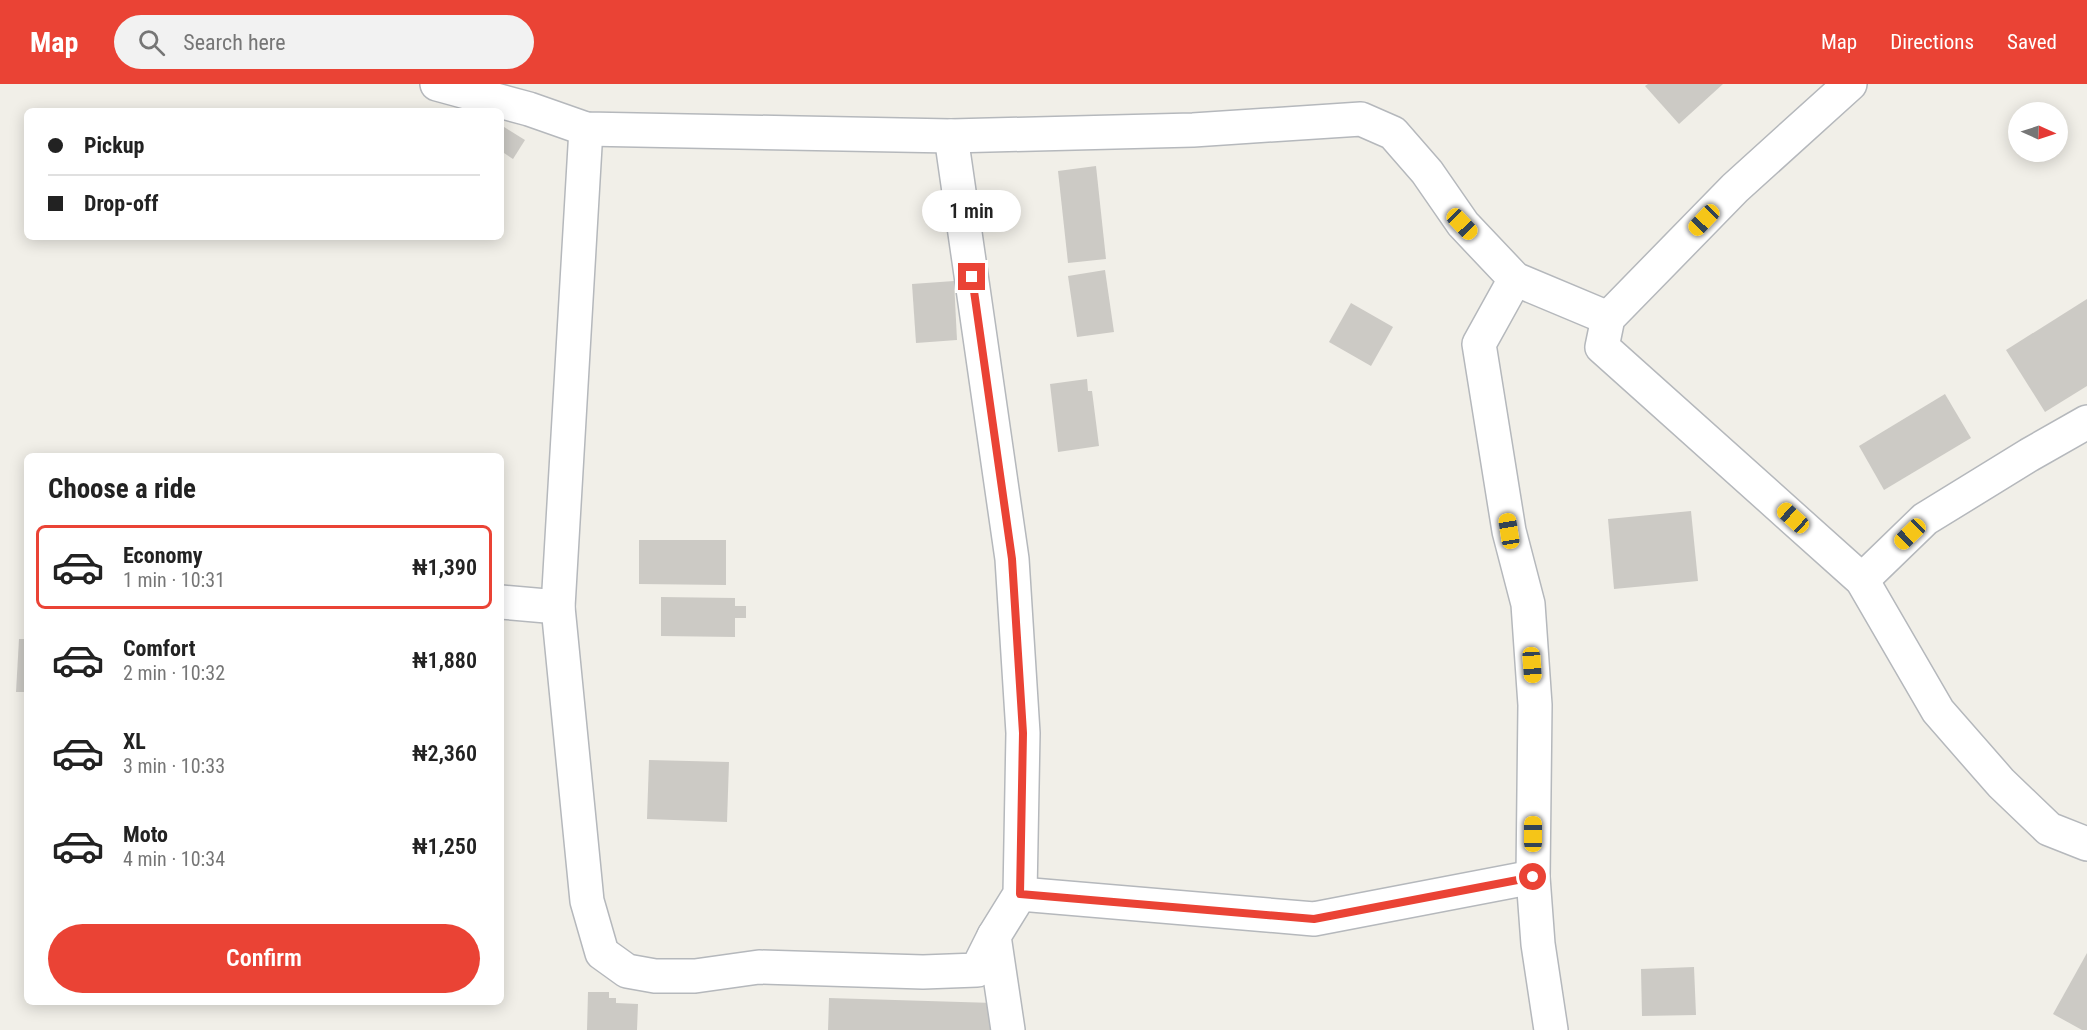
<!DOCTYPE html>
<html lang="en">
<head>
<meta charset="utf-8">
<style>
	:root { --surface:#fff; --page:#f2f2f2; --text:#222; --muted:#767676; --line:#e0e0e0; --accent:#ea4335 }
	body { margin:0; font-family:"Roboto Condensed",sans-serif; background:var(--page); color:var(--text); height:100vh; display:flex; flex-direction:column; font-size:22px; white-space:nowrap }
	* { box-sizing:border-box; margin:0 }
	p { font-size:20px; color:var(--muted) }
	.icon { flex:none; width:33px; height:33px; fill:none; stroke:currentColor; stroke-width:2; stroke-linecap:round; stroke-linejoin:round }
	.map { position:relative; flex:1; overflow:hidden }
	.panel { position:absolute; left:24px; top:369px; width:480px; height:552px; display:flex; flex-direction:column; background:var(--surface); border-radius:9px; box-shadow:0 3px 15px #0003 }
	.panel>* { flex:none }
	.hud { position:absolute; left:24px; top:24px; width:480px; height:132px; border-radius:9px; box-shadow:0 3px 15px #0003; display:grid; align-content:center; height:132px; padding:0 24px; background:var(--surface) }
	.needle { width:39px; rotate:93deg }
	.buttons { position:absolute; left:2008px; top:18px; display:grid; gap:12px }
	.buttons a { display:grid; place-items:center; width:60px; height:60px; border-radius:50%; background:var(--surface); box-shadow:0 3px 15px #0003; font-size:30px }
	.end { position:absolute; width:27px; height:27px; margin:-14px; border:8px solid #ea4335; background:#fff; box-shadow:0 0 0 3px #fff }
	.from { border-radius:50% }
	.bubble { position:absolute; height:42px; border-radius:21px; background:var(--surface); box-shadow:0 3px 15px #0003; font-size:20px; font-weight:600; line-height:42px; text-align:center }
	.car { position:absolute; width:18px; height:36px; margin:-18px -9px; border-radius:8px; box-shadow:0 0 4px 2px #0007; background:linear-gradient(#f5c518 24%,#345 0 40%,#f5c518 0 76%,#345 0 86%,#f5c518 0) }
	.hud b { display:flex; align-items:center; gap:21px; height:57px; font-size:22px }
	.hud b+b { border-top:2px solid var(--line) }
	.hud i { width:15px; height:15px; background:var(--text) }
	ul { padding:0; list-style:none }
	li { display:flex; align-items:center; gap:18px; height:84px; margin:0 12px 9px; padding:0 12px; border:3px solid transparent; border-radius:9px }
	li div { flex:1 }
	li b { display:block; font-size:22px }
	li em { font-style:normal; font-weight:600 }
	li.on { border-color:var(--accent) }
	li>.icon { width:54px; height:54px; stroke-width:1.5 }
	h2 { padding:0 24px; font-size:27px; line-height:72px }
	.cta { display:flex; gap:12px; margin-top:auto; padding:12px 24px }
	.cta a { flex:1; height:69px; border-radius:36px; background:var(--accent); color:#fff; font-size:24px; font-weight:600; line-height:69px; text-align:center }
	header { display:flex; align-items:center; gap:36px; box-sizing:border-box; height:84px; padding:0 30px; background:var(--accent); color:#fff }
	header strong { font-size:28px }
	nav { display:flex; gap:33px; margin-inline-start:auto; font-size:21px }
	.search { width:420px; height:54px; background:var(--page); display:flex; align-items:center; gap:15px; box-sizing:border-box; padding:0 21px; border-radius:33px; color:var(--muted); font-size:22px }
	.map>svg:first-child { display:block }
	.building { fill:#cccac5 }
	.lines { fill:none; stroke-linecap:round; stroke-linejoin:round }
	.minor-casing { stroke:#b5b8bc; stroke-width:36 }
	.minor { stroke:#fff; stroke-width:33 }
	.route { stroke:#ea4335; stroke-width:8 }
</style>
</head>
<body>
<header>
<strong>Map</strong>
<div class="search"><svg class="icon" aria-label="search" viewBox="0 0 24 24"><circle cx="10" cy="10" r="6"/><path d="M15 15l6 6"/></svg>Search here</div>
<nav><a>Map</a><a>Directions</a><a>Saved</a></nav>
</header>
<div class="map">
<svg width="2087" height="946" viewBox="0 0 2087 946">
	<rect width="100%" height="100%" fill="#f1efe8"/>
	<g class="building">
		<path d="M1648,0H1723L1679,40L1645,2Z"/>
		<path d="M501,41L525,56L513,75L501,67Z"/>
		<path d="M1096,82L1106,175L1068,179L1058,87Z"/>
		<path d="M1105,186L1114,248L1077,253L1068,192Z"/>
		<path d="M954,197L957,256L916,259L912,200Z"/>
		<path d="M2087,215V302L2045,328L2006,266Z"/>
		<path d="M1351,219L1393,243L1371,282L1329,258Z"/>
		<path d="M1087,295L1088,307H1092L1099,362L1058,368L1050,300Z"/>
		<path d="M1945,310L1971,354L1884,406L1859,362Z"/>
		<path d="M1691,427L1698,497L1614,505L1608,435Z"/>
		<path d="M639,456H726V501L639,500Z"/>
		<path d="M661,513L735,514V522H746V534H735V553L661,552Z"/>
		<path d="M19,555H27V608H16Z"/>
		<path d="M649,676L729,678L727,738L647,735Z"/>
		<path d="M2087,869V946H2082L2053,930Z"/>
		<path d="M1694,883L1696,931L1642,932L1641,885Z"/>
		<path d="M588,908H609V914H616V919L638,920L637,946H587Z"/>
		<path d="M829,914L994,919L993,946H828Z"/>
	</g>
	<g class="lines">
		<defs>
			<g id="minor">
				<path d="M437,0L529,25L586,45L951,52L1193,46L1361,35L1393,49L1427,88L1463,140L1515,195L1608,234"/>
				<path d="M1850,0L1735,104L1608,234L1602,263L1862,496L1938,627L2001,699L2049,745L2087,760"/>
				<path d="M586,45L558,523L587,817L602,869L627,887L655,892H695L759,883L923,888L977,886L994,852"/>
				<path d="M951,52L1012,475L1023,649L1020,810L994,852L1008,946"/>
				<path d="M1515,195L1479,260L1509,447L1528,520L1535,621L1533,793L1538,860L1551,946"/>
				<path d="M1862,496L1925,435L2029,371L2087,338"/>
				<path d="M501,518L558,523"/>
				<path d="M1020,810L1314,835L1533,793"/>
			</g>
		</defs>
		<use href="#minor" class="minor-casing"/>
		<use href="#minor" class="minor"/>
	</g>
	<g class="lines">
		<path class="route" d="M972,193L1012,475L1023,649L1020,810L1314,835L1533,793"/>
	</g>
</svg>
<div class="buttons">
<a><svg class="needle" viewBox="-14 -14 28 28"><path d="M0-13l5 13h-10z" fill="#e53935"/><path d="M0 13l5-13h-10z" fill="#767676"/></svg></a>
</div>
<i class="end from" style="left:1533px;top:793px"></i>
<i class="end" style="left:972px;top:193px"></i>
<div class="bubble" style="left:922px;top:106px;width:99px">1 min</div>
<i class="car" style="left:1704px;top:136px;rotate:224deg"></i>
<i class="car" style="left:1462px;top:140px;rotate:136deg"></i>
<i class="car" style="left:1793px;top:434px;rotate:312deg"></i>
<i class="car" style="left:1509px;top:447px;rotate:351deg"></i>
<i class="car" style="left:1910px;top:450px;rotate:226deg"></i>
<i class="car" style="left:1532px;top:581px;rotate:176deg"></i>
<i class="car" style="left:1533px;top:750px;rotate:0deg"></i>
<div class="hud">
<b><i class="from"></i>Pickup</b>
<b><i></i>Drop-off</b>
</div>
<section class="panel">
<h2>Choose a ride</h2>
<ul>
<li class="on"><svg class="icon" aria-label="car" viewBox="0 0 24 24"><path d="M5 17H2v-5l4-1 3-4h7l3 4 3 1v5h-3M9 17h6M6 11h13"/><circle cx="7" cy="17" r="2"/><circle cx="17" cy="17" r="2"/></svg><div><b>Economy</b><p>1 min · 10:31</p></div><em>₦1,390</em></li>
<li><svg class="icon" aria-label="car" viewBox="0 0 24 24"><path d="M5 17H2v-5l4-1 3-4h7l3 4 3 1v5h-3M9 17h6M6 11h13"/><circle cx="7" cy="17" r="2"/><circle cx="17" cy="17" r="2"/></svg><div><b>Comfort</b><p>2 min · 10:32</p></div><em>₦1,880</em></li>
<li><svg class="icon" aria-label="car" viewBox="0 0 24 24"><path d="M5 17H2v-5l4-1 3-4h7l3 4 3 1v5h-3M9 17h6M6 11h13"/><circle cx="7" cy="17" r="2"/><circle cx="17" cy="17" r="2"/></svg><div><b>XL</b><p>3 min · 10:33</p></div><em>₦2,360</em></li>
<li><svg class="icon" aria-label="car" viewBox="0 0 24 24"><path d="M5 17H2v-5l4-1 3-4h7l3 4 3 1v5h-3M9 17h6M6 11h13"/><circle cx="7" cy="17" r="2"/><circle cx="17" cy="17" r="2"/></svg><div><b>Moto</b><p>4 min · 10:34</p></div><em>₦1,250</em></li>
</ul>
<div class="cta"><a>Confirm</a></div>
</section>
</div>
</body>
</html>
